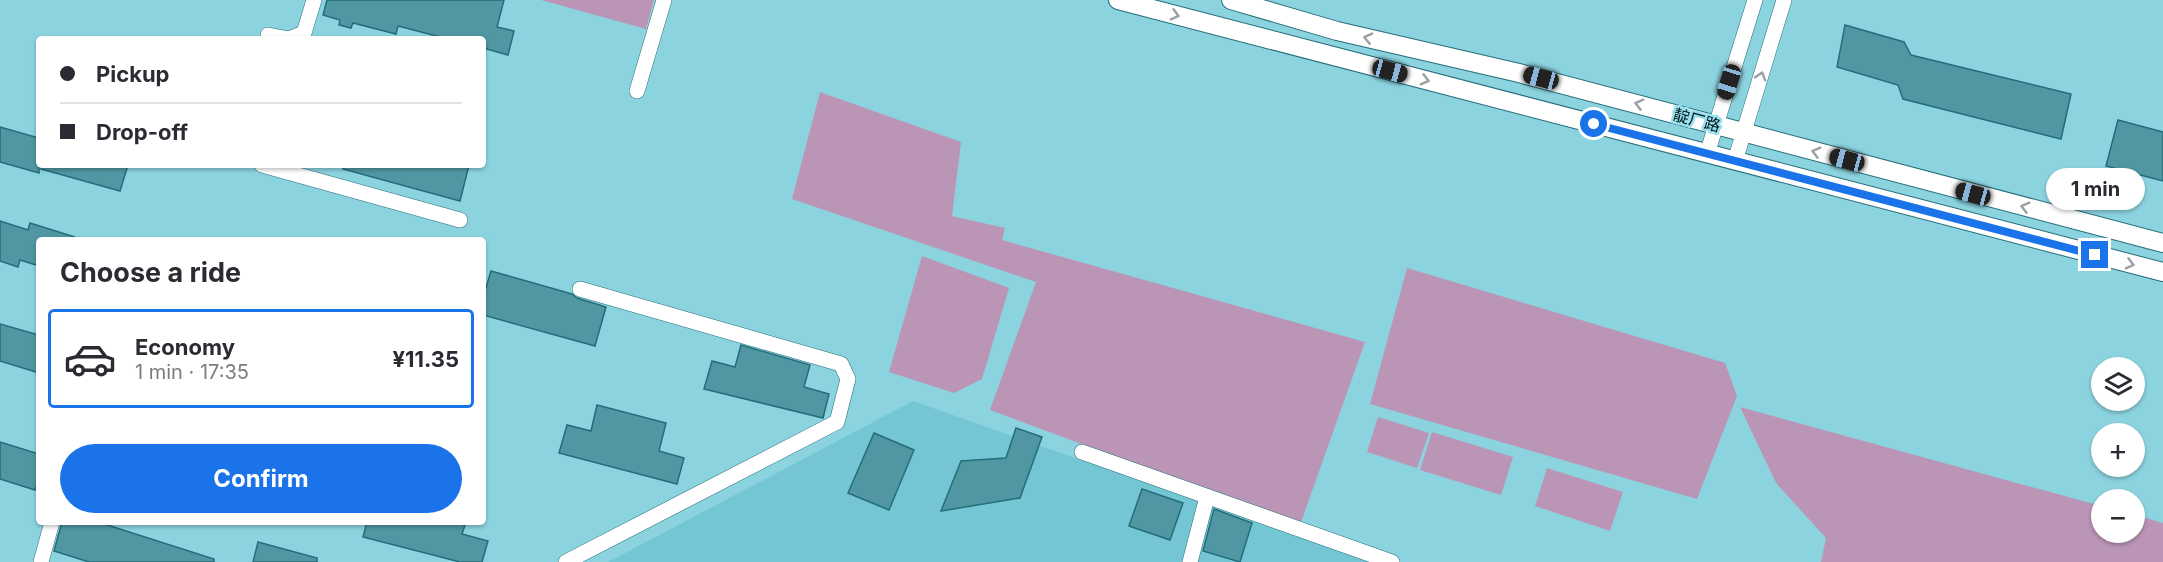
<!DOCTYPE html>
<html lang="en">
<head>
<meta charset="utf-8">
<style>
	:root { --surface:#fff; --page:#f7f7f7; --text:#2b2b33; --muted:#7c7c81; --line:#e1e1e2; --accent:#1a73e8 }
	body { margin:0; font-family:Inter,"Noto Sans SC",sans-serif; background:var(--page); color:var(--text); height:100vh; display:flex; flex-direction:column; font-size:22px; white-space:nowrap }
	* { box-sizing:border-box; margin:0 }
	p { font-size:20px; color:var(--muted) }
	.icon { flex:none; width:33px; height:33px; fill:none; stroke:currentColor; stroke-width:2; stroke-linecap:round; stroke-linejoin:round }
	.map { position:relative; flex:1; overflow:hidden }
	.side { position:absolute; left:36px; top:237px; width:450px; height:288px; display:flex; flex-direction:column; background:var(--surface); border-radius:6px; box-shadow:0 2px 4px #0004 }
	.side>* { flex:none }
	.hud { position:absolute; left:36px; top:36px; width:450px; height:132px; border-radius:6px; box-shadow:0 2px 4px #0004; display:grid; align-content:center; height:132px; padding:0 24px; background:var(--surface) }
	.buttons { position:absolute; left:2091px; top:357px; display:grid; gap:12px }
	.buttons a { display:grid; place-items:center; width:54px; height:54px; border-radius:50%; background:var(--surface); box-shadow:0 2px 4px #0004; font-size:30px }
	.end { position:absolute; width:27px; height:27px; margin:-14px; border:8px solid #1a73e8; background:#fff; box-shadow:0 0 0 3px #fff }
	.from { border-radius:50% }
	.bubble { position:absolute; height:42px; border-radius:21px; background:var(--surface); box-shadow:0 2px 4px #0004; font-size:20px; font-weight:700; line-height:42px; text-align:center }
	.car { position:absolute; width:18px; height:36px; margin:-18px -9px; border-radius:8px; box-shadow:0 0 4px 2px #0007; background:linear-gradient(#222 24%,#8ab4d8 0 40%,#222 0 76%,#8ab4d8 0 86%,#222 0) }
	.hud b { display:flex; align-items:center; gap:21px; height:57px; font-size:22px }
	.hud b+b { border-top:2px solid var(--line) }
	.hud i { width:15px; height:15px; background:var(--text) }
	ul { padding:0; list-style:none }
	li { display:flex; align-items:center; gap:18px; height:99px; margin:0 12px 9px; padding:0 12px; border:3px solid transparent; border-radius:6px }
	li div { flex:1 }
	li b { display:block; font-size:22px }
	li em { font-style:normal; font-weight:700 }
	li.active { border-color:var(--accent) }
	li>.icon { width:54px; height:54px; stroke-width:1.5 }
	h2 { padding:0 24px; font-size:27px; line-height:72px }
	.button { display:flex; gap:12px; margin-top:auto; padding:12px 24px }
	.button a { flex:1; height:69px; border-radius:36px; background:var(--accent); color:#fff; font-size:24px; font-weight:700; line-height:69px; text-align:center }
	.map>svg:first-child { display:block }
	.built { fill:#75c6d4 }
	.green { fill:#bb95b6 }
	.building { fill:#5097a3; stroke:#236e7a; stroke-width:1.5 }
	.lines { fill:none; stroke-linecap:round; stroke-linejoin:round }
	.minor-casing { stroke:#236d79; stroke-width:16 }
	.major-casing { stroke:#236d79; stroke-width:20 }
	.minor { stroke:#fff; stroke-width:15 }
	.major { stroke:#fff; stroke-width:18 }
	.oneway { stroke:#99a1a3 }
	.route { stroke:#1a73e8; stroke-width:8 }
	.labels { text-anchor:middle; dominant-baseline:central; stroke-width:5; stroke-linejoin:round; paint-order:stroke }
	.street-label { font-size:16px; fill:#011418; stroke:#99e0ee }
</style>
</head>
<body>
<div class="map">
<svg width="2163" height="562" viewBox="0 0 2163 562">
	<rect width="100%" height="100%" fill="#8cd3e0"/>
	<path class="built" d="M913,401L1370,562H608Z"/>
	<g class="green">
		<path d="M541,0H654L646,29Z"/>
		<path d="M820,92L961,142L952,216L1005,228L1002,240L1365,342L1300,525L990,410L1036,282L792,199Z"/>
		<path d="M922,256L1009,288L982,379L954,393L889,372Z"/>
		<path d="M1407,268L1725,363L1737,396L1697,499L1370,404Z"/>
		<path d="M1740,407L2101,506L2102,532H2134L2135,515L2163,523V562H1821L1826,538L1776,483Z"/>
		<path d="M1378,417L1429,433L1417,468L1367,452Z"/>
		<path d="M1432,432L1513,457L1501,495L1420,470Z"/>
		<path d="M1547,468L1623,492L1610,531L1535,506Z"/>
	</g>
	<g class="building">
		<path d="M327,0H504L497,27L514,31L508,55L483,48V39H448L398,26L396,34L353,23L351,28L339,25L340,20L323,15Z"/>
		<path d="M1845,25L1904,42L1911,55L2071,94L2061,139L1903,99L1898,85L1837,67Z"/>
		<path d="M2118,120L2163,132V181L2106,166Z"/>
		<path d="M0,127L39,138V173L0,162Z"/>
		<path d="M42,165H128L120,191L41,169Z"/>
		<path d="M344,165H469L460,201L343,169Z"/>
		<path d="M0,221L28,230L30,223L75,237V240H39V266L20,260L18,267L0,261Z"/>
		<path d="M491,271L572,294L577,298L606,307L595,346L483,315V291H485Z"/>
		<path d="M0,324L39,335V373L0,361Z"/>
		<path d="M741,345L810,365L804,387L829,394L823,418L704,389L712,361L735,367Z"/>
		<path d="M597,405L666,423L659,451L684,458L677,484L559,453L567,425L591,431Z"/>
		<path d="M1016,428L1042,437L1020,498L941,511L961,461L1006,458Z"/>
		<path d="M874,433L914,450L889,510L848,493Z"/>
		<path d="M0,442L39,454V478L35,490L0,479Z"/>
		<path d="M1142,489L1183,503L1170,540L1129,526Z"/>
		<path d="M1214,509L1252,523L1240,562L1203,551Z"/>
		<path d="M62,522H98L214,559V562H89L54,551Z"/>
		<path d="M367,522H466L462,534L488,541L482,562H460L363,537Z"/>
		<path d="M258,542L317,558V562H253Z"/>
	</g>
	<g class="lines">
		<defs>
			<g id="minor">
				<path d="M268,35L289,39"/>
				<path d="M289,39L304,33L314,0"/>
				<path d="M637,91L664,0"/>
				<path d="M1707,154L1755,0"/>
				<path d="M1735,161L1784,0"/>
				<path d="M262,165L460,220"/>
				<path d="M1082,452L1392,562"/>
				<path d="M41,562L52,522"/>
				<path d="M566,562L837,422L848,379L841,364L580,289"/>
				<path d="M1190,562L1207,497"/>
			</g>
			<g id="major">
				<path d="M1118,0L2163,272"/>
				<path d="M1231,0L1337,31L1519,73L2163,243"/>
			</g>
		</defs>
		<use href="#minor" class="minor-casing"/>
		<use href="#major" class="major-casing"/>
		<use href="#minor" class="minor"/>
		<use href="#major" class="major"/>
	</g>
	<defs><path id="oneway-chevron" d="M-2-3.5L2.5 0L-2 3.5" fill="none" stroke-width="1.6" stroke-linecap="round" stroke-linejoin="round" transform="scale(1.5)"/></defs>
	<g class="oneway">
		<use href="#oneway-chevron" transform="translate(1175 15) rotate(15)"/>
		<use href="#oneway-chevron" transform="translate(1368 38) rotate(-167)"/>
		<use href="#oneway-chevron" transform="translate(1761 76) rotate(-73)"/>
		<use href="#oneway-chevron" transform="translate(1425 80) rotate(15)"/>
		<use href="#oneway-chevron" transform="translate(1639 104) rotate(-165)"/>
		<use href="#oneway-chevron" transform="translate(1816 152) rotate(-165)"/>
		<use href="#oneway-chevron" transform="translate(2025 207) rotate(-165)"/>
		<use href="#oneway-chevron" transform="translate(2130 264) rotate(14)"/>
	</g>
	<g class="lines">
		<path class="route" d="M1594,124L2095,255"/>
	</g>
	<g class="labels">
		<g class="street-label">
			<text transform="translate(1697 120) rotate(15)">靛厂路</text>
		</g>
	</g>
</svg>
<div class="buttons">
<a><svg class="icon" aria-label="layers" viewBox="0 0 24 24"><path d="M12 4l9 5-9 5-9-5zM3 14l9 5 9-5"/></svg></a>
<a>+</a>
<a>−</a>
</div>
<i class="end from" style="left:1594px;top:124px"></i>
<i class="end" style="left:2095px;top:255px"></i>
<div class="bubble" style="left:2046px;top:168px;width:99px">1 min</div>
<i class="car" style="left:1390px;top:71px;rotate:105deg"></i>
<i class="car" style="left:1541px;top:78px;rotate:285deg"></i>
<i class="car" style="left:1729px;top:82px;rotate:197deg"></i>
<i class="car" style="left:1847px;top:160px;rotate:285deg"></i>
<i class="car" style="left:1973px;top:194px;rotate:285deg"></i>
<div class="hud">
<b><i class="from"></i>Pickup</b>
<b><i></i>Drop-off</b>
</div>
<section class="side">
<h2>Choose a ride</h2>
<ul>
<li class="active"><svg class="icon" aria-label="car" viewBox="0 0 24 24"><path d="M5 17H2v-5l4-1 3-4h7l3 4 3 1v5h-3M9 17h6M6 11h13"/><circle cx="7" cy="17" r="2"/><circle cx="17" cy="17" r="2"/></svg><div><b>Economy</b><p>1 min · 17:35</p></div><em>¥11.35</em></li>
</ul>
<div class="button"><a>Confirm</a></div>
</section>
</div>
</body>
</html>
